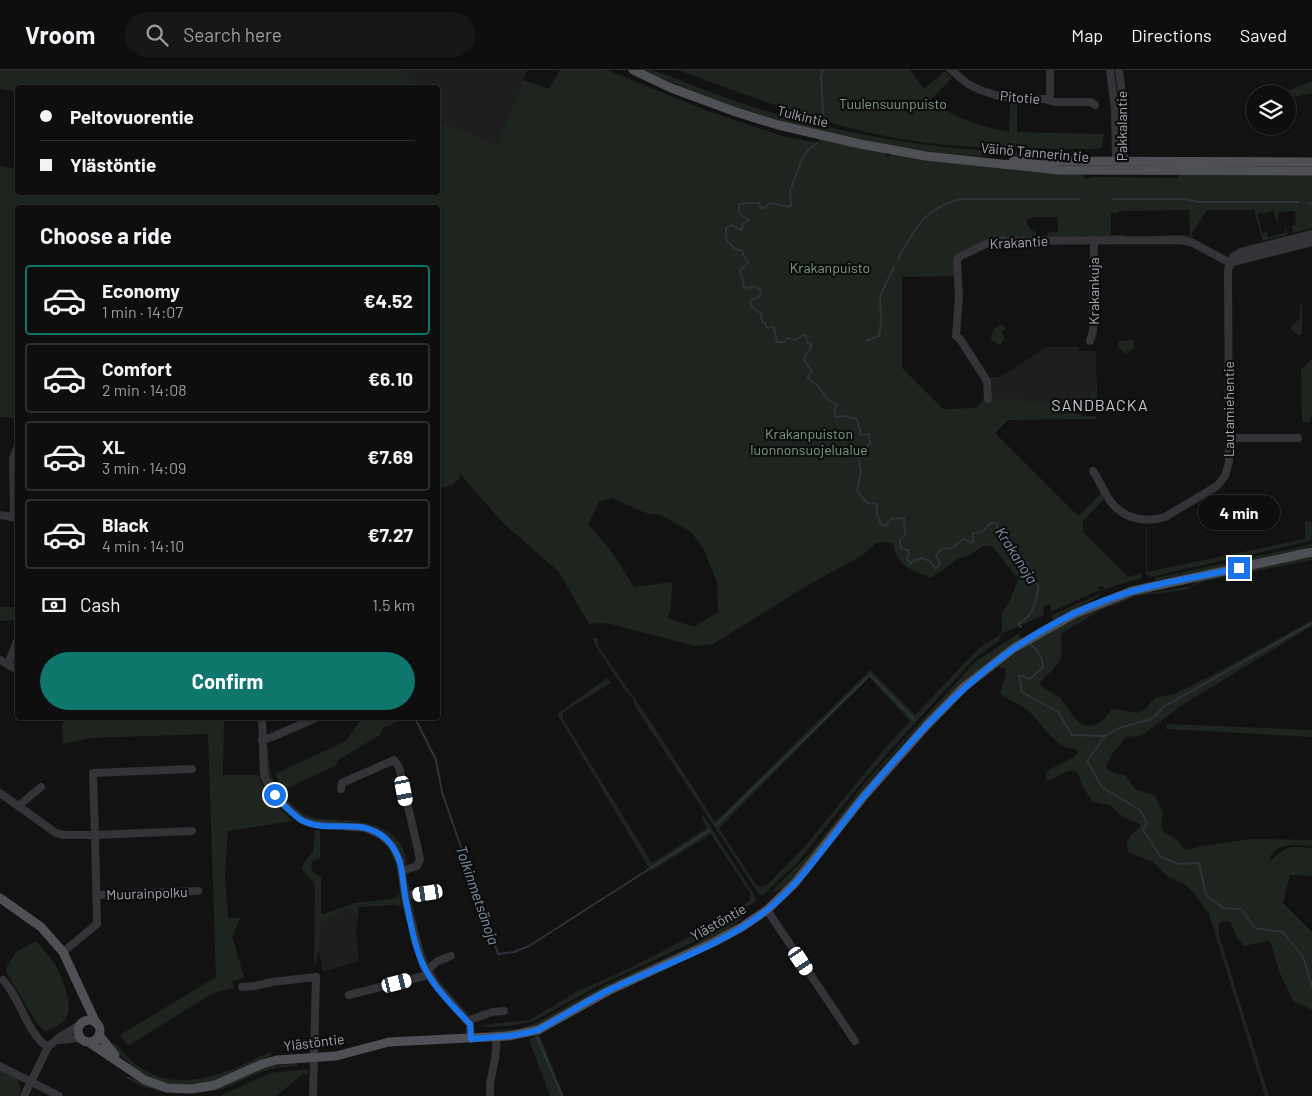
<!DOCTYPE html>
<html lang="en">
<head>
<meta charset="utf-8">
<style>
	:root { --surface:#0e0e0e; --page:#171717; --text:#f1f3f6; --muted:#9b9c9e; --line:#2e2e2e; --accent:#0f766e }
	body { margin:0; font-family:Barlow,sans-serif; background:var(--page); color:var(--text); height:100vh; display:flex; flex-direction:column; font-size:19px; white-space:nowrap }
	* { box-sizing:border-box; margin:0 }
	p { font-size:16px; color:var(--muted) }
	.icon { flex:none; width:28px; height:28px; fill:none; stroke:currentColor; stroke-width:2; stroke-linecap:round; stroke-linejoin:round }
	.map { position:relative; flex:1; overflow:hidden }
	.details { position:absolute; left:15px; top:135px; width:425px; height:515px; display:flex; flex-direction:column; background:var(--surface); border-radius:5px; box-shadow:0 1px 4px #0004,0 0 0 1px var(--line) }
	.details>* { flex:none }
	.top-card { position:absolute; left:15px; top:15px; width:425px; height:110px; border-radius:5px; box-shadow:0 1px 4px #0004,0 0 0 1px var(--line); display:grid; align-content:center; height:110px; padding:0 25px; background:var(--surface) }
	.tools { position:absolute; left:1246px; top:15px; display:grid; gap:10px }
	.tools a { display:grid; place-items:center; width:50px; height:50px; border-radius:50%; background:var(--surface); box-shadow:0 1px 4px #0004,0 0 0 1px var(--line); font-size:25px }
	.end { position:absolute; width:22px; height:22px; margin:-11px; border:6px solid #1a73e8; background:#fff; box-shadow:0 0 0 2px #fff }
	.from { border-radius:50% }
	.bubble { position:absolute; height:35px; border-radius:18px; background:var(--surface); box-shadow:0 1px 4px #0004,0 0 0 1px var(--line); font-size:16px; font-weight:700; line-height:35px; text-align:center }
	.car { position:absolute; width:15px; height:30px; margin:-15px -8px; border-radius:6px; box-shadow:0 0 4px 1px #0007; background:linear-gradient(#fff 24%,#345 0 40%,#fff 0 76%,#345 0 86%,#fff 0) }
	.top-card b { display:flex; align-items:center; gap:18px; height:48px; font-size:19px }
	.top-card b+b { border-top:1px solid var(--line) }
	.top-card i { width:12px; height:12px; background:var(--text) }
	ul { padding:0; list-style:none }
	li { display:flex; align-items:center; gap:15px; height:70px; margin:0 10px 8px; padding:0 15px; border:2px solid var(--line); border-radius:5px }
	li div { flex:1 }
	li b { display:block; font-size:19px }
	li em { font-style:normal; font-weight:700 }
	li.current { border-color:var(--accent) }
	li>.icon { width:45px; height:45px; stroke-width:1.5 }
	h2 { padding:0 25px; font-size:22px; line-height:60px }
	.pay { display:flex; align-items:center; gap:12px; height:55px; padding:0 25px; font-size:19px }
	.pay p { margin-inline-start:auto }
	.cta { display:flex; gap:10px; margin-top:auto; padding:10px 25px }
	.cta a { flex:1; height:58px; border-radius:30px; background:var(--accent); color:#fff; font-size:20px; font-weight:700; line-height:58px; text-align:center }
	header { display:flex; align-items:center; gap:30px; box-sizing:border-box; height:70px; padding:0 25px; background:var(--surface); border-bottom:1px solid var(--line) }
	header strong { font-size:24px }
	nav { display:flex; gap:28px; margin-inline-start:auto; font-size:18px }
	.search { width:350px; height:45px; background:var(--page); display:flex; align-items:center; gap:12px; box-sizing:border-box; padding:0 18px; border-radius:28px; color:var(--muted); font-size:19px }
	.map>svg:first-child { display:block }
	.built { fill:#1e1e20 }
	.green { fill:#1e251f; fill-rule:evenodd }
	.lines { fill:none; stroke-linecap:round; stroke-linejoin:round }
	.stream { stroke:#2c333a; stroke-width:2 }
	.minor { stroke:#333338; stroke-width:8 }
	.major { stroke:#4f5056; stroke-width:9 }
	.route { stroke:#1a73e8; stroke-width:6 }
	.labels { text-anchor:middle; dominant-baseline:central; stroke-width:4.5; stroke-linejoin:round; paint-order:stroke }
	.street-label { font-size:14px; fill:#a4a7b2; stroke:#0d0d0e }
	.park-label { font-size:14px; fill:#7d9c81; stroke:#0d0d0e }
	.water-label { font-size:15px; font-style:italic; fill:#7e92aa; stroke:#0d0d0e }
	.quarter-label { font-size:16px; letter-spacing:1px; fill:#c5c7cf; stroke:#0d0d0e }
</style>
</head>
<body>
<header>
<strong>Vroom</strong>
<div class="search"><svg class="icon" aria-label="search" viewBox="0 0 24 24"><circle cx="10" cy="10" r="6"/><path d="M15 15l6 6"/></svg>Search here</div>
<nav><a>Map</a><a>Directions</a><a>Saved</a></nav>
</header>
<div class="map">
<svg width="1312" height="1026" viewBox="0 0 1312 1026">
	<rect width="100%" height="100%" fill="#121213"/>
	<g class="built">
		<path d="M400,0H527L497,76L438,51V18L419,17Z"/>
		<path d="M1047,277H1079V281H1096V319L1076,332H1029L1026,329H991L987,307H1000Z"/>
		<path d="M350,839H353L356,846H358L356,859L359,891L323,902L319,881L320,852Z"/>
	</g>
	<g class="green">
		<path d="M0,0H402L420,17L18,18L17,22L0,19Z"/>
		<path d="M560,0H607L705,40L782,66L819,73V69L886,83V86L889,87L890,84L1083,103L1085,109L1094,107L1178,108L1179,105L1191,103H1312V158L1293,163L1292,156L1296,155L1295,141L1279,142L1277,153L1273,141L1258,144L1262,163L1267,162L1268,167L1285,163V157H1286L1287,165L1263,171L1254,140H1207L1191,165L1193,167L1190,169L1167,167V165H1190L1189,140L1119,141L1118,143H1111V165H1124V167H1088V165L1085,167H1047L1048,162H1058V147H1034L1027,150C1027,157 1032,161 1036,162V168H989L955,186L954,206L902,207V298L943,339L975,338L985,329H1026L1029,332H1076L1096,319L1097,300V330L1081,331V341H1076V344H1081V346H1096V349L1008,350L995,363L1078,446L1102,423L1105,428L1083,451V462L1128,507L1142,503L1141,508L1138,509L1105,519L1102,516L1098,517L1100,520L1097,521L1051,542V535H1046L1043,538L1044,545L1001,564L999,571L975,588L904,665L857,718L798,792L763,825L758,823L634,635L633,628L626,622L596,577L592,568H598V576L649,649L715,752L870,600L915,645L978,579L1001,564L1002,556L1001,543L1009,533L1018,509L992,476H983L970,485L958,489L931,508C911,499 899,498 893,474L886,472L876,473L863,485L810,514L713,574L695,576L607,553L589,554L559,502L504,454L459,403L460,408L452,415L438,419V138H18L17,348L0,347V96L17,99L18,122H438V51L497,75L523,10L549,19ZM612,428L646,443L661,445L691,462L703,478L717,512L718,542L694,557L667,548L671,540L672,512L634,517L612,482L588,454L599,432ZM869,607L910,651L886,677L807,774L768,814L761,817L757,816L719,758Z"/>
		<path d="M643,0C662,0 679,11 697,17C725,28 754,38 784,46C844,62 905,74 967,79C1002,82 1038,82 1073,82V85L1063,87C1026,87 990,87 953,84C846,74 741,45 643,0Z"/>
		<path d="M678,0H910L924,19L945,1L952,8L931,29C954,49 979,56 1009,62L1010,34H1017V62L1104,64L1102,78L1095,79C1029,79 961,80 895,68C821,54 749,26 678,0Z"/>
		<path d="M1312,11V23L1290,28V22L1279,24Z"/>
		<path d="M1302,234V263L1299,266L1290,258L1300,248V235Z"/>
		<path d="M1002,254L1006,259L1001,261L1005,269L1000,275L991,270C991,260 995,258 1002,254Z"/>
		<path d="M1134,270V278L1125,284L1117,275L1120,271Z"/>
		<path d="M1312,289V342L1310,352H1302L1301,299Z"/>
		<path d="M1305,451L1312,452V469L1307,472L1150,507L1146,505V459L1148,457H1156L1147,458V502L1305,469Z"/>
		<path d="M1312,473V476L1297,482L1154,511L1155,508L1305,476Z"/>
		<path d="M1312,486V490L1205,511L1185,520L1137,526L1101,540L1062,563C1059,570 1062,575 1062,583C1061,594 1049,603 1041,611L1040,615C1047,621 1056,623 1062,630C1068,637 1072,647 1079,652C1091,662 1105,650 1111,640L1116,639L1138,643L1145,639L1155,628L1174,624L1215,604L1312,550V556L1182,635L1145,663L1137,667L1130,666L1124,669L1112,684L1106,698L1111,702L1126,706L1135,719L1155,726L1163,744L1161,756L1164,762L1178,770L1183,778L1189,780L1201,776L1252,769L1312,770V776C1296,775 1276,771 1269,789H1273C1287,774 1293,777 1312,778V806L1290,805L1283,833L1312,862V940L1293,931L1279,901L1271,874L1268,871L1244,876L1237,868L1231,853C1226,850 1223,850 1219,854V865L1269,1026H1265L1209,844L1193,822L1184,814L1167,806L1153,792L1128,782C1125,771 1130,763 1140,758V754L1123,747L1110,735L1093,732C1090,727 1085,721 1082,715C1080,712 1081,707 1078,704C1069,693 1056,712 1046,710V703C1056,694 1069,692 1078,683L1076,679C1055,680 1041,651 1026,639C1017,632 1006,630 1000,623L1006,604L1005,599L998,597C1042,560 1096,535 1152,520L1153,522L1192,516L1193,514L1200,510Z"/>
		<path d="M1099,524L1100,526L1054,550L1052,549V545Z"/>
		<path d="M0,537H17V550L0,551Z"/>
		<path d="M1018,564L1021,569C964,607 916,658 871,710C842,745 815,783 786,817L770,823L811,782L870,707L976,591Z"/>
		<path d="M607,608L611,613L563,642V649L652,793L707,758L701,747L703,745L755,826L756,831L696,871L598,916L534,951L511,956L486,957L482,955L530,950L576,922L628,899L728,847L750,830V823L711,764L651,801L557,644Z"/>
		<path d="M67,648L85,649L89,648H224L223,705H258L269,729L293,751L228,761L225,805L228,848H241L232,866L244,907L232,912L234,918L213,923L128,976L120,965L216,907L208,664L90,668L63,674L62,654Z"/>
		<path d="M362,648H406L383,658L380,665L338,690L335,696L283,720L275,704L346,671Z"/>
		<path d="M1167,654L1312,660V667L1166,659Z"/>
		<path d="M265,679H268C269,706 272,714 291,733C296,738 301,744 309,746C319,750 332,749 343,750C374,752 404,760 407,795L403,792L401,786C393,779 372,758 363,755C348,750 332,753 317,751C300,749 275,726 269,710C265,701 266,689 265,679Z"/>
		<path d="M315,760H320V788L313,791C308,799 314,803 321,807V844H324L355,833L392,829L396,827L399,823L402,838L396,835L358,837V846H356L353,840L350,839L321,852L319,881L314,899L315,816C312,809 306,805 302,798L305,791L313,782Z"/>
		<path d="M409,813C413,835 420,881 432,899C443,918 460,934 474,950L462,941L442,919L427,896L408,828L407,814Z"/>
		<path d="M741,845L743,848L725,862L605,918L547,951L534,957L515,962H491L492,960L520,959L538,952L605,915L692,876Z"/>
		<path d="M36,871C40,877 45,880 49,886C59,898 75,934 66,948C62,954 52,958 46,961L37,954L5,900L16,882Z"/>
		<path d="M539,964L564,1026H550L529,970Z"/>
		<path d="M112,974H116C123,982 129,990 138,996C179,1026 228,1002 268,983L271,982L272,985C255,991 240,1001 223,1008C174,1026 144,1009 109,975Z"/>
		<path d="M298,993L297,996C288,997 279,997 270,999C254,1004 239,1013 223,1019C190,1026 155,1026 126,1008L128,1006L151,1017L180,1022L267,997Z"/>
		<path d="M0,999L16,1007L21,1019L18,1026H0Z"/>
		<path d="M308,999L307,1006L304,1003L276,1026H220L270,1003Z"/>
	</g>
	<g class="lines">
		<g class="stream">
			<path d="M823,44L821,6L823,0"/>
			<path d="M817,73L809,79L802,89L790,121L791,135L789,137L770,133L764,138H761L759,133H745L739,135V143L749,150L743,154L741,160L731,155L726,158V170L734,178L742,181L745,188L748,191V193L740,200L744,217L747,218L753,216L761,220L760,226L750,231C752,240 756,238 761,244L762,252L765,253L767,258L774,257L777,272H785L787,268L795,270L803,265L806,266L807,273L812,275L807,284L805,285L804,290L812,302L808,305V308L818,316L826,328L837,335L834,340L836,347L845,346L857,349L861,365L869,364L870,373L858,387L861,401L857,421L867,433L877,434V445L881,454L886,456L891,449L904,448L905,465L900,470V475L902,479L908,480L909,485L907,489L910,493L921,488L930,491L935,498L939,496L940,493L936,485L943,478C956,481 955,472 965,469L971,473L973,472V463C977,463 981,462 984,460C990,455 989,451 997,454L998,462L1011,470V478L1019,483L1029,496L1032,502V513L1037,514L1039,517L1033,539L1028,547L1018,554L1021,557"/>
			<path d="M1112,129H1185L1199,132H1298"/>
			<path d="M1308,133L1312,134"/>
			<path d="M898,189C915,158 924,139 960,129H1080"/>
			<path d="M866,271L879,266L881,251L880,226L894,197"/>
			<path d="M1030,574C1038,580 1043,587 1043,597L1030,609L1019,605L1022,622L1058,642L1072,665L1105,666L1087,691L1102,717L1140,740L1147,753L1143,760L1161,787L1179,794L1199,793L1206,825L1223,838L1241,839L1255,858L1283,862L1303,887L1312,916"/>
			<path d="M415,648L436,690L442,722L498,884L514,882L529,876L710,760"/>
			<path d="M1105,666L1119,658L1148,650L1154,647L1165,636L1312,553"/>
			<path d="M716,755L870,605L915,650"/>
			<path d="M537,967L562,1026"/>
		</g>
		<g class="minor">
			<path d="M951,0L968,14L980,20L1002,27L1044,29L1055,32H1091L1095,35"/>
			<path d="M1110,0L1115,40L1116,91L1118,95"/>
			<path d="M1119,0L1124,41V91L1122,96"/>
			<path d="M1048,30L1050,24V0"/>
			<path d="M1230,193L1312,172"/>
			<path d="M1090,271L1093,261L1094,170"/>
			<path d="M988,329L987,311L960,269L956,266L959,225L957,192L958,188L961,186L992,171L1181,170L1193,173L1230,193"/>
			<path d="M1229,368H1298"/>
			<path d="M1093,401C1100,411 1104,423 1111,432C1124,449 1145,453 1165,447L1217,416L1225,406L1229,392L1228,200L1233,187L1241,182L1312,164"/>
			<path d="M0,445L16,448"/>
			<path d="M13,447L14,440L13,389L17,378"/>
			<path d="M0,590L18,600"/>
			<path d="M8,594L17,571"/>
			<path d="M262,648L264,706L270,718L284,735L302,750L314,754L365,758L381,765L392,775L400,792L406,833L423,895L435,914L467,951L470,954L471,969"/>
			<path d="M262,670L272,667L316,648"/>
			<path d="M341,719L342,713L394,690L399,697L401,705L420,789L417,796L402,801"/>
			<path d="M0,723L56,763L64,765H95L97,854L63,882"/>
			<path d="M19,737L23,732L41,717"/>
			<path d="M192,761L95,765L93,703L192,699"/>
			<path d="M96,825L198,821"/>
			<path d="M405,826L437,820"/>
			<path d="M767,840L855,971"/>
			<path d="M426,901L438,891L451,886"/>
			<path d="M3,910C21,929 27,964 48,977"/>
			<path d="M242,917L255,916L272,912L316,907L313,1026"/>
			<path d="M349,925L428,905"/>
			<path d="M467,951L492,942L504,941"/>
			<path d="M58,970L80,968"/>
			<path d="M0,996L59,1026"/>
			<path d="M24,1026L48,977L61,966L78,956"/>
			<path d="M490,1026V1013L495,989L497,967"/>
		</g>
		<g class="major">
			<path d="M633,0L671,18L736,42L778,55L860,74L926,86L1059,100L1312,101"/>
			<path d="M1013,91L1312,92"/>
			<path d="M0,828L41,857L63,882L96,953"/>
			<circle cx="89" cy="961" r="11"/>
			<path d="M99,965L115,985"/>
			<path d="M90,973L145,1010L167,1018L192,1019L215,1015L262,994L277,990L336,986L389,972L508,966L538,960L608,921L714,872L742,857L767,840L795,813L864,726L927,655L964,617L1014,578L1074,544L1132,521L1312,482"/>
		</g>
	</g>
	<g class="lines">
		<path class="route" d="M275,725C283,734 292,745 303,751C332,765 368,743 392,776C404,792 402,812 406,831C411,854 415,883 428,904C437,921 454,937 467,951L470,954L471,969C494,967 515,967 538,960C562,947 585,932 609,920C658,897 725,874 767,840C807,808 837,757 871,718C945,630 1019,554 1133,521C1167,511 1204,506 1239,498"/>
	</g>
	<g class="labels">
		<g class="street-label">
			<text transform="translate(1020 27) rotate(5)">Pitotie</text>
			<text transform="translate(803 46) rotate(14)">Tulkintie</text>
			<text transform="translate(1121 56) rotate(-90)">Pakkalantie</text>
			<text transform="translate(1035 82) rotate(5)">Väinö Tannerin tie</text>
			<text transform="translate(1019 172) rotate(-3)">Krakantie</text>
			<text transform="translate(1093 221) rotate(-90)">Krakankuja</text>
			<text transform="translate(1228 339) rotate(-90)">Lautamiehentie</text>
			<text transform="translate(147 823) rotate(-2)">Muurainpolku</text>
			<text transform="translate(718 852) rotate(-29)">Ylästöntie</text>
			<text transform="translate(314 972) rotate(-7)">Ylästöntie</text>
		</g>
		<g class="park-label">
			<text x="893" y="33">Tuulensuunpuisto</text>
			<text x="830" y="197">Krakanpuisto</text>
			<text x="809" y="363">Krakanpuiston<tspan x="809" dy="16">luonnonsuojelualue</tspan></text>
		</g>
		<g class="water-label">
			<text transform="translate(1017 485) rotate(57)">Krakanoja</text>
			<text transform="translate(478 825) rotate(71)">Tolkinmetsänoja</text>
		</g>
		<g class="quarter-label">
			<text x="1100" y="334">SANDBACKA</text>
		</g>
	</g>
</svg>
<div class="tools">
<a><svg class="icon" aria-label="layers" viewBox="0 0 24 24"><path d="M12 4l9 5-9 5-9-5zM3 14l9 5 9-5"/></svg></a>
</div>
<i class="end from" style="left:275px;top:725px"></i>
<i class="end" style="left:1239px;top:498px"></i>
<div class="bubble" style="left:1198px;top:425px;width:82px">4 min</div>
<i class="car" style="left:404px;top:721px;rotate:169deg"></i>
<i class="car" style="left:428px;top:823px;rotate:261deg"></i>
<i class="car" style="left:801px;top:891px;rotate:146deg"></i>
<i class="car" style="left:397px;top:913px;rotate:76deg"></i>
<div class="top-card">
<b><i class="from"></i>Peltovuorentie</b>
<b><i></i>Ylästöntie</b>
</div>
<section class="details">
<h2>Choose a ride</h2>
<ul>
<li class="current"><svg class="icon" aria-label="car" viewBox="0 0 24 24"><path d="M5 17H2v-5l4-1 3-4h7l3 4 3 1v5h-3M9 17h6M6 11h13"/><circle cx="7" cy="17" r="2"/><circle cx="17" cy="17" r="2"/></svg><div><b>Economy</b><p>1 min · 14:07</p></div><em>€4.52</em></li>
<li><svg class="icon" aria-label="car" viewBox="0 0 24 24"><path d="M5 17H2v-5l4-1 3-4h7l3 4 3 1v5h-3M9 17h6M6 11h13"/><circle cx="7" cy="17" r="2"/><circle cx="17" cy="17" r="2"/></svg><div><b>Comfort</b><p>2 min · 14:08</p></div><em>€6.10</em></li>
<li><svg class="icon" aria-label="car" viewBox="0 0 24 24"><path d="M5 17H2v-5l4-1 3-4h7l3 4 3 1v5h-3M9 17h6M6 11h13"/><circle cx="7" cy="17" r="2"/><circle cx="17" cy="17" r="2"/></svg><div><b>XL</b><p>3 min · 14:09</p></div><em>€7.69</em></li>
<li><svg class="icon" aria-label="car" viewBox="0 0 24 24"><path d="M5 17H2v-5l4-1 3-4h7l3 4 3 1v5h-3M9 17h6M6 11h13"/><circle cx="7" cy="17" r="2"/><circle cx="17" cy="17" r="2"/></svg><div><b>Black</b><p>4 min · 14:10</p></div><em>€7.27</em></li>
</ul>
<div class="pay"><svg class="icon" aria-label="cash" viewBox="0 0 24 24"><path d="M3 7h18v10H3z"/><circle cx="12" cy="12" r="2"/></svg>Cash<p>1.5 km</p></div>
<div class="cta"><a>Confirm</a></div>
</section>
</div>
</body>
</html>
